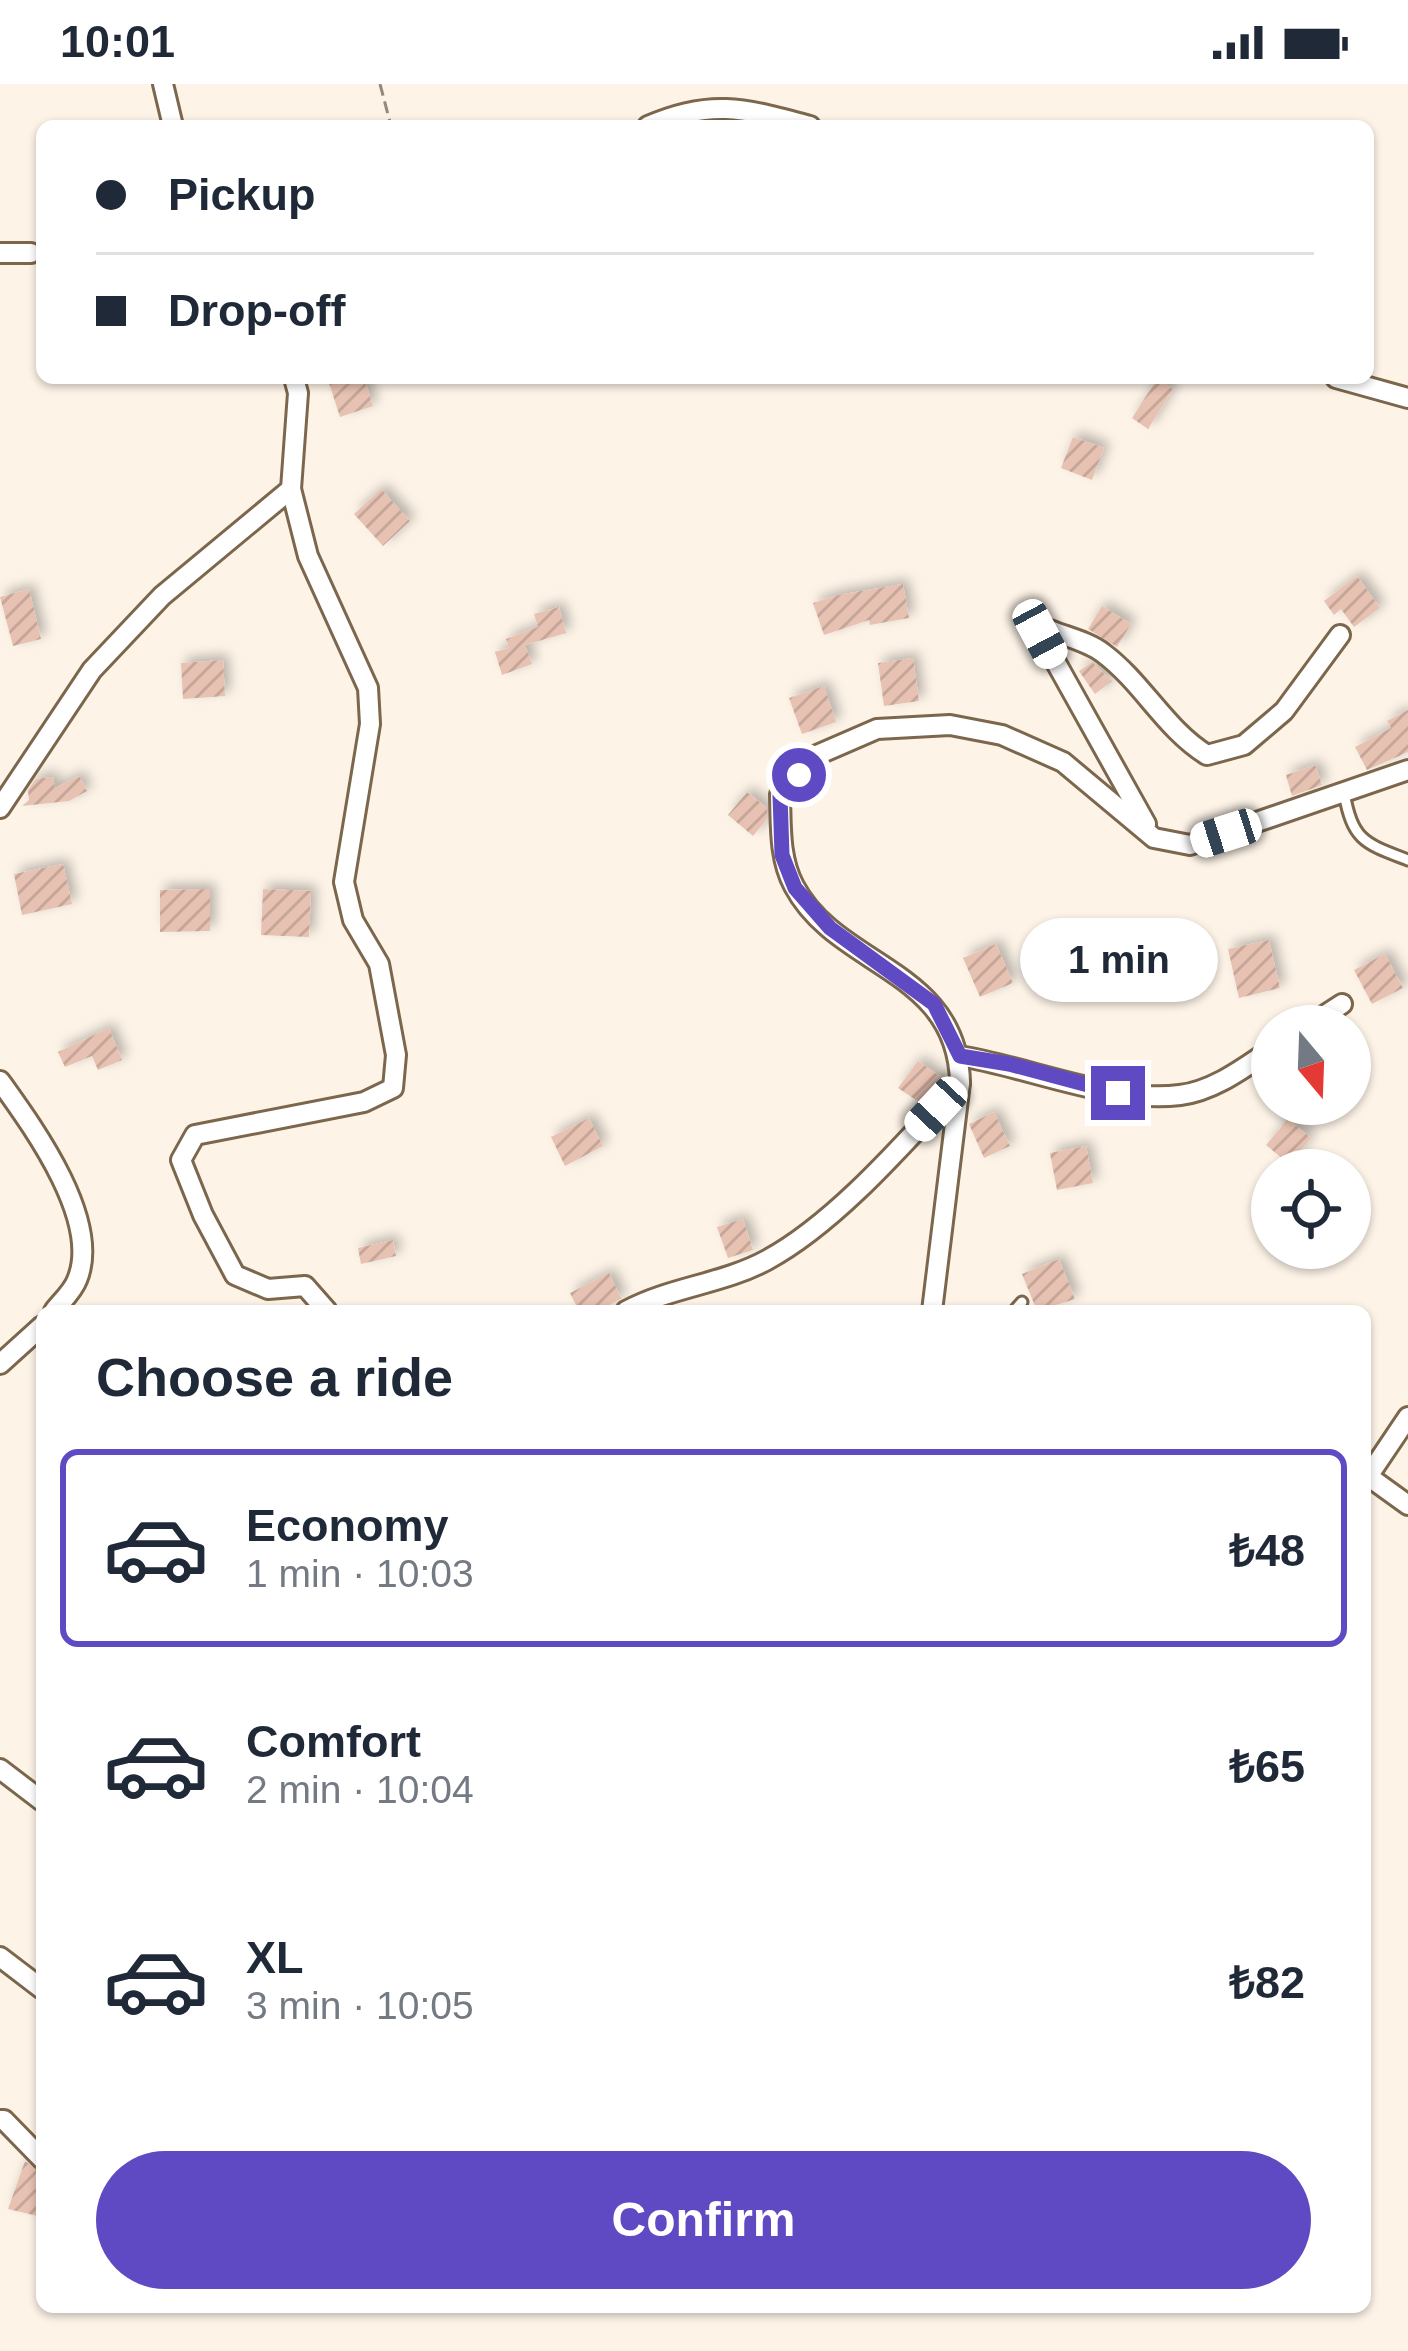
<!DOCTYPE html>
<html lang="en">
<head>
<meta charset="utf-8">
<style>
	:root { --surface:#fff; --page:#f2f2f3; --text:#1f2937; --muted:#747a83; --line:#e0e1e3; --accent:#604ac3 }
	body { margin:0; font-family:Helvetica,sans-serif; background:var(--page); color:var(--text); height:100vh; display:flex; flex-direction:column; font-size:45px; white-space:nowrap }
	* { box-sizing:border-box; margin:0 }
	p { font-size:39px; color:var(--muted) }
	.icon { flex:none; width:66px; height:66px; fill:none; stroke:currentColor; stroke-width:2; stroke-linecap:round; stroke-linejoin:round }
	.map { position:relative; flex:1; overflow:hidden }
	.side { position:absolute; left:36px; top:1221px; width:1335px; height:1008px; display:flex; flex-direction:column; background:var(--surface); border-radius:18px; box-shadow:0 3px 9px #0004 }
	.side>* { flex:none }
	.top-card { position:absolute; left:36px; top:36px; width:1338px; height:264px; border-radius:18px; box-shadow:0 3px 9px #0004; display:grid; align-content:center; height:264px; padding:0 60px; background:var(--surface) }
	.needle { width:78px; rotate:161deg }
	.fabs { position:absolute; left:1251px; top:921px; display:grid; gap:24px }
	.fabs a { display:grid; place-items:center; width:120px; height:120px; border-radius:50%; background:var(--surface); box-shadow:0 3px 9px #0004; font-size:60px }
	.end { position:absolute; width:54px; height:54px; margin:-27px; border:15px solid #604ac3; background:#fff; box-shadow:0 0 0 6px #fff }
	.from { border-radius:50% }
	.bubble { position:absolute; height:84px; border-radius:42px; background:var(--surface); box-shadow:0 3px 9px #0004; font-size:39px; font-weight:600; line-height:84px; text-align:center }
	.car { position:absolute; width:36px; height:72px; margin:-36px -18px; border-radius:15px; box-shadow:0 0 9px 3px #0007; background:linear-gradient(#fff 24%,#345 0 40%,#fff 0 76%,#345 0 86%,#fff 0) }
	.top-card b { display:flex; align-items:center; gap:42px; height:114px; font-size:45px }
	.top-card b+b { border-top:3px solid var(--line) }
	.top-card i { width:30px; height:30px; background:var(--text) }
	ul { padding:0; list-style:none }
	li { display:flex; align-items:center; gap:36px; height:198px; margin:0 24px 18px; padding:0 36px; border:6px solid transparent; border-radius:18px }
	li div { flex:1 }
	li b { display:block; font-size:45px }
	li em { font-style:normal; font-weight:600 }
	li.active { border-color:var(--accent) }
	li>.icon { width:108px; height:108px; stroke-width:1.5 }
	h2 { padding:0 60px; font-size:54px; line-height:144px }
	.button { display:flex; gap:24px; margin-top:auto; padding:24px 60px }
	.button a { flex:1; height:138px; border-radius:72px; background:var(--accent); color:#fff; font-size:48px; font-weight:600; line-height:138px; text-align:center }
	.status { display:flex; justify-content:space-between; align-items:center; height:84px; padding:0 60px; background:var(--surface); direction:ltr }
	.status svg { height:33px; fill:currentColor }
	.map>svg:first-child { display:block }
	.building { fill:url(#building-hatch); filter:url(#shadow) }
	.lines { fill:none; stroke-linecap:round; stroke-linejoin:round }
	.lane-casing { stroke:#7c664c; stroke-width:15 }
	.street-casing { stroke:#7c664c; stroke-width:24 }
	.path { stroke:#92887d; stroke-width:3; stroke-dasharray:12 6; stroke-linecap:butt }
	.lane { stroke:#fff; stroke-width:9 }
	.street { stroke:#fff; stroke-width:18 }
	.route { stroke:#604ac3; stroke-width:15 }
</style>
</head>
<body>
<div class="status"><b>10:01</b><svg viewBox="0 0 49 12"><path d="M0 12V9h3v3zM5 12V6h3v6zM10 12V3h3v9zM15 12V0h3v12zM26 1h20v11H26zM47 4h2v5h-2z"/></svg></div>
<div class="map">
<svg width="1408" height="2267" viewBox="0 0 1408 2267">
	<defs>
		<pattern id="building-hatch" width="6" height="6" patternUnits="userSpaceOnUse" patternTransform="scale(3)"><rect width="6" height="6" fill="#e7c2b2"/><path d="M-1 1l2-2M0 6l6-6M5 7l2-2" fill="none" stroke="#c6a698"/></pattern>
		<filter id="shadow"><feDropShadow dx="5.5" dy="-5.5" stdDeviation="6" flood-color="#0004"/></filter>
	</defs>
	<rect width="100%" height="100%" fill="#fdf3e7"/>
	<g class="building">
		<path d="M345,294H364L373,322L340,333L329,299Z"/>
		<path d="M1157,295L1173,305L1148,345L1132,334Z"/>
		<path d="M1073,353L1104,364L1092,396L1061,384Z"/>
		<path d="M381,405L410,437L383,462L354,430Z"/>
		<path d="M1357,492L1380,524L1354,543L1341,525L1334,531L1324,517Z"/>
		<path d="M903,500L909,534L870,541L869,536L824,551L813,519L838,511Z"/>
		<path d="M29,505L41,555L13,562L0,513Z"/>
		<path d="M1102,522L1131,540L1117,563L1088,545Z"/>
		<path d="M559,523L566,549L525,561L532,580L502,591L495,568L509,564L506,555L538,543L534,530Z"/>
		<path d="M913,574L919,617L884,622L878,579Z"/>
		<path d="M223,576L225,612L183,615L181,579Z"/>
		<path d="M1092,578L1112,597L1095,610L1079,587Z"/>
		<path d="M824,602L836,638L802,650L789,614Z"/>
		<path d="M1408,626V668L1367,686L1355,663L1391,644L1387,637Z"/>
		<path d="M1315,681L1322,701L1292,712L1286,691Z"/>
		<path d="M79,692L87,707L69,717L22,722L29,716L28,706L36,695L53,693L55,704Z"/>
		<path d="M747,708L767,724V735L753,752L728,731Z"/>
		<path d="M63,780L72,820L22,831L14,790Z"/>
		<path d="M210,805V847L160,848V806Z"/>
		<path d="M263,805L311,807L309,853L261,851Z"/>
		<path d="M1269,856L1280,904L1239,914L1228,865Z"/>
		<path d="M996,860L1013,899L980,913L963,874Z"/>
		<path d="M1385,870L1403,904L1372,920L1354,886Z"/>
		<path d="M109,944L122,976L98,986L92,972L65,983L58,968Z"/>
		<path d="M918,977L944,995L922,1020L898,1004Z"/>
		<path d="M994,1028L1010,1062L984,1074L969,1040Z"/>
		<path d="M589,1034L603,1062L565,1082L551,1053Z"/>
		<path d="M1288,1035L1311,1054L1289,1080L1266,1061Z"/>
		<path d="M1086,1062L1093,1099L1057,1106L1050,1069Z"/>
		<path d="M743,1135L753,1166L728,1174L717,1143Z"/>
		<path d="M393,1156L396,1172L361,1180L358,1164Z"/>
		<path d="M1059,1175L1075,1215L1037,1227L1022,1190Z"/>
		<path d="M609,1189L621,1214L600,1227H579L570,1209Z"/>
		<path d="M25,2077L42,2089V2133L8,2125Z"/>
	</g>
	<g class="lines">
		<defs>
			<g id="lane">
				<path d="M1344,709C1353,757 1364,759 1408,776"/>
				<path d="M1014,1227L1022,1218"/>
			</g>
			<g id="street">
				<path d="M163,0L173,42"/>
				<path d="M648,42C712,14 746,25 810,42"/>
				<path d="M0,169H31"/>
				<path d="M1336,294L1408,314"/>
				<path d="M291,405L308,472L368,604L370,640L344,798L353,836L379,880L396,971L393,1004L364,1018L195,1051L181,1076L203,1131L235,1191L268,1205L305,1202L327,1227"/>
				<path d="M0,724L92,586L162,512L291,405L298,309L294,294"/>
				<path d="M1146,740L1040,550L1050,546C1067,553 1089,558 1103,569C1143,599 1165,645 1207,671L1244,661L1284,627L1340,551"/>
				<path d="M1308,942L1342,920"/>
				<path d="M960,972C1028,983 1112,1020 1180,1011C1214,1007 1245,983 1272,965"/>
				<path d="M0,997C33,1043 102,1137 77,1196C73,1207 61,1218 54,1227"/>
				<path d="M626,1227C670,1203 723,1200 767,1176C837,1138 906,1057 960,999"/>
				<path d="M932,1227L960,999C958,884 837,884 794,802C779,774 781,741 780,711L817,671L877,645L950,641L1002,651L1063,678L1154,754L1190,761L1408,686"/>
				<path d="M0,1280L42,1242"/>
				<path d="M1365,1390L1408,1421"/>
				<path d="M1369,1391L1408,1333"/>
				<path d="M0,1685L42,1717"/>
				<path d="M0,1873L42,1905"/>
				<path d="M0,2036H4L42,2075"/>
			</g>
		</defs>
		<use href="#lane" class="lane-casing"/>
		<use href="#street" class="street-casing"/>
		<path class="path" d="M380,0L391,42"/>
		<use href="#lane" class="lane"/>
		<use href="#street" class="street"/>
	</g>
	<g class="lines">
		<path class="route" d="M799,691L780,711L782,771L795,804L830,844L934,920L960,972L1009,980L1118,1009"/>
	</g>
</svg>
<div class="fabs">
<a><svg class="needle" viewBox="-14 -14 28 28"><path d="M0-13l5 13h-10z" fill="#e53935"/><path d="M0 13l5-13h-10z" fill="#747a83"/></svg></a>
<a><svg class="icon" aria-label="locate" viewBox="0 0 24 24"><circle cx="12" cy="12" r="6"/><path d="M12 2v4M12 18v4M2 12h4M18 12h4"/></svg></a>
</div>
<i class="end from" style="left:799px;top:691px"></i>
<i class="end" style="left:1118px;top:1009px"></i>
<div class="bubble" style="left:1020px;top:834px;width:198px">1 min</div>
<i class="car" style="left:1040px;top:550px;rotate:152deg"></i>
<i class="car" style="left:1226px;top:749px;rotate:252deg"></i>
<i class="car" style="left:936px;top:1025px;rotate:223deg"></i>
<div class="top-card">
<b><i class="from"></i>Pickup</b>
<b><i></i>Drop-off</b>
</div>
<section class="side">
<h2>Choose a ride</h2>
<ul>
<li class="active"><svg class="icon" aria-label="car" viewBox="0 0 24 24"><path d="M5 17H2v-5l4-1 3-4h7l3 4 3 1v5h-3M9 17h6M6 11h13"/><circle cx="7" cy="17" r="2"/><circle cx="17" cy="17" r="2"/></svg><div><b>Economy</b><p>1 min · 10:03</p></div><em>₺48</em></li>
<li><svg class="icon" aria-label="car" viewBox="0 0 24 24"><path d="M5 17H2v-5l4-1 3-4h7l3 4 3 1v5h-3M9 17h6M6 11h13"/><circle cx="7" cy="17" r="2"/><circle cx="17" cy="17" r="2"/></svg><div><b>Comfort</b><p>2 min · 10:04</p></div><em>₺65</em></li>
<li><svg class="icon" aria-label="car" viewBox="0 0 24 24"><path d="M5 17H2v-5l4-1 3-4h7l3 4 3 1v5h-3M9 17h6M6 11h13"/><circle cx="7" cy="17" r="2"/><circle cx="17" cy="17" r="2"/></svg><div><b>XL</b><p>3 min · 10:05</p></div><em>₺82</em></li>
</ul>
<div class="button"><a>Confirm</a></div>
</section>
</div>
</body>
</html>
